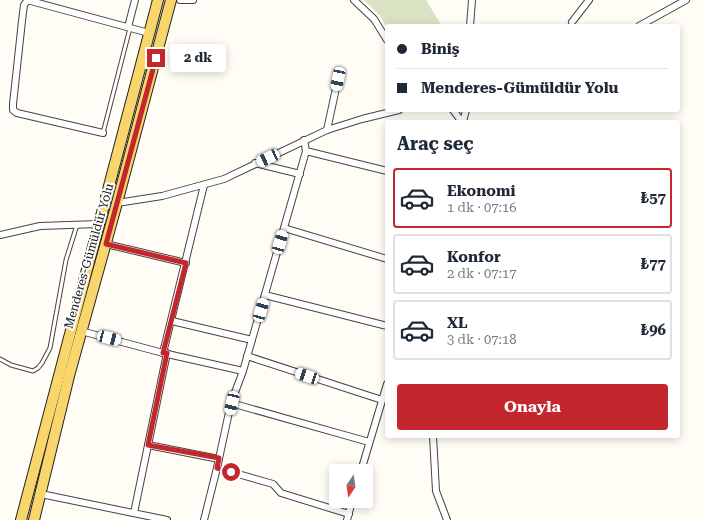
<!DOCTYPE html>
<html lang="tr">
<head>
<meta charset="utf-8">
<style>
	:root { --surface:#fff; --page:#f2f2f3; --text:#1f2937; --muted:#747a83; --line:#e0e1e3; --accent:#c4262e }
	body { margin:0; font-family:"Roboto Serif",serif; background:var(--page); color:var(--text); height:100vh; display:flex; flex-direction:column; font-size:15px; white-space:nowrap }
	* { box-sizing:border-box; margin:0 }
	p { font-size:13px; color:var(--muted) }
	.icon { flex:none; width:22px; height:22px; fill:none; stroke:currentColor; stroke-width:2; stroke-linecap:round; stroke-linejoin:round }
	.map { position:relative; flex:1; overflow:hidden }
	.panel { position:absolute; left:385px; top:120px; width:295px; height:318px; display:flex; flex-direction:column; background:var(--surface); border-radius:4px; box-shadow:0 2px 10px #0003 }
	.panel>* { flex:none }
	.hud { position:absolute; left:385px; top:24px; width:295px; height:88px; border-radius:4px; box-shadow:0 2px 10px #0003; display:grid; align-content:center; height:88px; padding:0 12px; background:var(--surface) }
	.needle { width:26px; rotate:193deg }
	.controls { position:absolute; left:329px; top:464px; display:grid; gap:8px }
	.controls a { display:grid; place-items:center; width:44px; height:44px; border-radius:4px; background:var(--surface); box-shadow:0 2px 10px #0003; font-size:20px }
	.end { position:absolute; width:18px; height:18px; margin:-9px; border:5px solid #c4262e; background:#fff; box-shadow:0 0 0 2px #fff }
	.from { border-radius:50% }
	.bubble { position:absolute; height:28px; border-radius:4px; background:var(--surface); box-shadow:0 2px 10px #0003; font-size:13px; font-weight:700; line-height:28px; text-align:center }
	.car { position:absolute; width:12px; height:24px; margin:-12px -6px; border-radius:5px; box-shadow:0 0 3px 1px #0007; background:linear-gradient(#fff 24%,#345 0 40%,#fff 0 76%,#345 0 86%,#fff 0) }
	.hud b { display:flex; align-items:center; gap:14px; height:38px; font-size:15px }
	.hud b+b { border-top:1px solid var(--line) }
	.hud i { width:10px; height:10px; background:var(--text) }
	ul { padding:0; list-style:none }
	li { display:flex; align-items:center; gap:12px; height:60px; margin:0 8px 6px; padding:0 4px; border:2px solid var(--line); border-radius:4px }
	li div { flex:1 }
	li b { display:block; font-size:15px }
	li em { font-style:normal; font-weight:700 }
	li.current { border-color:var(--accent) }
	li>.icon { width:36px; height:36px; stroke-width:1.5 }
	h2 { padding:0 12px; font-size:18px; line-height:48px }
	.cta { display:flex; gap:8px; margin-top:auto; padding:8px 12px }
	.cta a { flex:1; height:46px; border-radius:4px; background:var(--accent); color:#fff; font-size:16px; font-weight:700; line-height:46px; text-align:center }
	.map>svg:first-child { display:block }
	.cemetery { fill:#d9e3c4 }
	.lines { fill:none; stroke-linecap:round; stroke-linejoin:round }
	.service-casing { stroke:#444; stroke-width:5 }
	.minor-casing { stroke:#444; stroke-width:8 }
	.primary-casing { stroke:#222; stroke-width:12 }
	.service { stroke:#fff; stroke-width:3 }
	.minor { stroke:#fff; stroke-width:6 }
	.primary { stroke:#f9d66b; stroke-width:10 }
	.route { stroke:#c4262e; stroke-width:5 }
	.labels { text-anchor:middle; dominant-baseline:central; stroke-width:4; stroke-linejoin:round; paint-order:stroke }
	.street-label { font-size:12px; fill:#111; stroke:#fff }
</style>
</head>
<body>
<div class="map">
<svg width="704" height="520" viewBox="0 0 704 520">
	<rect width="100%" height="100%" fill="#fffdf5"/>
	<path class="cemetery" d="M364,0H426L442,26H387V29L381,17Z"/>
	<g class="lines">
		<defs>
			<g id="service">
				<path d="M103,133L130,28"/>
				<path d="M0,359L11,365L33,371L38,368L42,363L50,348L66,260L77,225"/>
			</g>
			<g id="minor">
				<path d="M27,0L149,33"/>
				<path d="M180,0H193"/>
				<path d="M354,0L374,19L387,40"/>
				<path d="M27,1L24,5L22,21L13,104V110L17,113L103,133"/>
				<path d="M572,22L589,0"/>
				<path d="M470,26L472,0"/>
				<path d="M639,26L686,0"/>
				<path d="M128,27L135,0"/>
				<path d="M453,110L462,122"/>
				<path d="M463,122L466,110"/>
				<path d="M327,130L338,79"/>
				<path d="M306,151L387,171"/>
				<path d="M255,163L300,174"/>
				<path d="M117,203L162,196L224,179L327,130L362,119L399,110"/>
				<path d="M284,228L387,259"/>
				<path d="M0,235L40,226L98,224"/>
				<path d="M106,244L186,263"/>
				<path d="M265,295L387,326"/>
				<path d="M172,321L252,340"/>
				<path d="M81,331L163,353L243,371L231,403L217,468L204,520"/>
				<path d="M163,353L204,185"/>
				<path d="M247,356L382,400"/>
				<path d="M243,371L306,151L304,140"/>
				<path d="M231,403L369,442"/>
				<path d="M433,436L436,491L447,520"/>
				<path d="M148,445L219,459"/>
				<path d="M217,468L273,484L281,493L349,514"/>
				<path d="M361,471L387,384"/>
				<path d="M41,494L167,520"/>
				<path d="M134,513L167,353"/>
				<path d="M347,520L352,501"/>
			</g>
			<g id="primary">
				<path d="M21,520L158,0"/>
				<path d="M34,520L69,376L117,203L171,0"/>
			</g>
		</defs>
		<use href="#service" class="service-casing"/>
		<use href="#minor" class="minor-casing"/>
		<use href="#primary" class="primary-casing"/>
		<use href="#service" class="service"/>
		<use href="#minor" class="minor"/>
		<use href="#primary" class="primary"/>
	</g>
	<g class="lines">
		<path class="route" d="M156,58L106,244L186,263L163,353H167L148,445L219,458L217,468L231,472"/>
	</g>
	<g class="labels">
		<g class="street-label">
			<text transform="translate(89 256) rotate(-74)">Menderes-Gümüldür Yolu</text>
		</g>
	</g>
</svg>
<div class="controls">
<a><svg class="needle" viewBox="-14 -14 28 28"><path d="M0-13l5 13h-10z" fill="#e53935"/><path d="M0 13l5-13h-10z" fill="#747a83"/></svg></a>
</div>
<i class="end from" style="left:231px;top:472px"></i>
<i class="end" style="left:156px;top:58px"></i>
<div class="bubble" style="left:170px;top:44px;width:56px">2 dk</div>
<i class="car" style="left:338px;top:79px;rotate:192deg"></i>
<i class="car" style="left:268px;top:158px;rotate:245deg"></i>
<i class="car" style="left:280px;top:242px;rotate:16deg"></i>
<i class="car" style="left:261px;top:310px;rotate:16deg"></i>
<i class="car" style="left:109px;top:338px;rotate:105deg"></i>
<i class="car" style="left:307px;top:376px;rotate:288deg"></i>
<i class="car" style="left:232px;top:403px;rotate:193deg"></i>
<div class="hud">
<b><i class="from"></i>Biniş</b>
<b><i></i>Menderes-Gümüldür Yolu</b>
</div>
<section class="panel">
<h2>Araç seç</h2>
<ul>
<li class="current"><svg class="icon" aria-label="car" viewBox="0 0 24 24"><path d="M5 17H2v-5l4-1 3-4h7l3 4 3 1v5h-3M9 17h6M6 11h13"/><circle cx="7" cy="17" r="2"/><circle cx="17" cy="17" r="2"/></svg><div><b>Ekonomi</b><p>1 dk · 07:16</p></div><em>₺57</em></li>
<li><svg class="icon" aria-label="car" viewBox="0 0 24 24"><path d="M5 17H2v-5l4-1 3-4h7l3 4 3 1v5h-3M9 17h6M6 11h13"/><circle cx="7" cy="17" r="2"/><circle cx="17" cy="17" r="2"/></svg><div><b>Konfor</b><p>2 dk · 07:17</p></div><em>₺77</em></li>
<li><svg class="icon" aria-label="car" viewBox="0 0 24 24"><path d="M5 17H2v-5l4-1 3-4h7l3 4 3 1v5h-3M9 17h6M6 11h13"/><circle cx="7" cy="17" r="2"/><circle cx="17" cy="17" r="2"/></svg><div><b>XL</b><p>3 dk · 07:18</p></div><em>₺96</em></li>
</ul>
<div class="cta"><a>Onayla</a></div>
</section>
</div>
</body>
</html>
